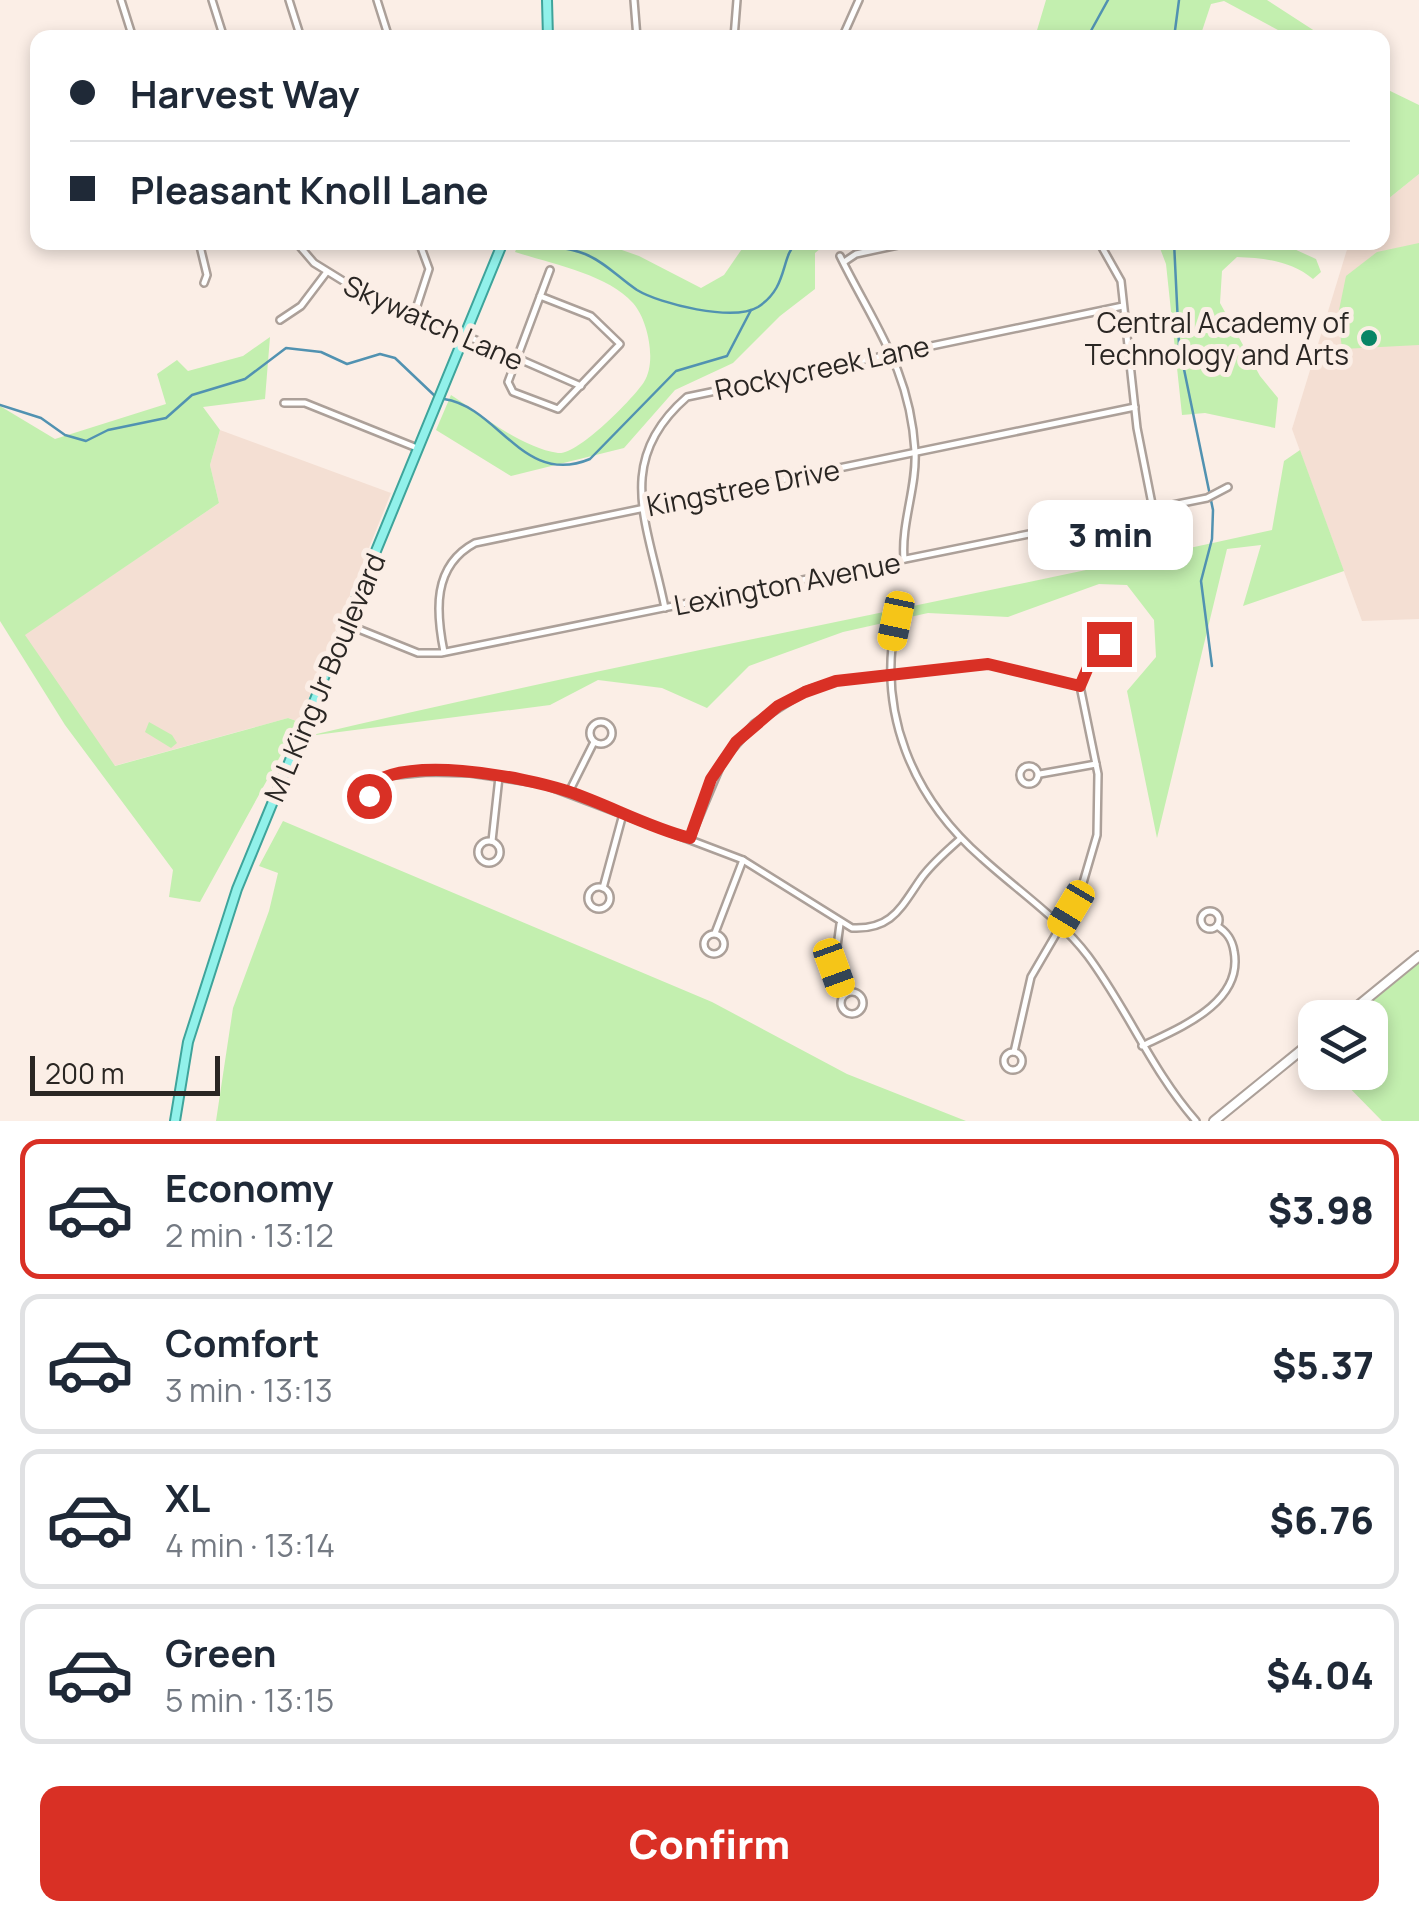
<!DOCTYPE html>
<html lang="en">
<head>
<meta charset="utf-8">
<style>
	:root { --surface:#fff; --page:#f2f2f3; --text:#1f2937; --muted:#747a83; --line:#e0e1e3; --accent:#d93025 }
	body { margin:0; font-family:Manrope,sans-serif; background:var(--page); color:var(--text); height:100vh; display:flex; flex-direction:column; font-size:38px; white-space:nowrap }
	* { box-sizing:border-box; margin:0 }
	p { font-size:32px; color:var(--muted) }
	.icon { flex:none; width:55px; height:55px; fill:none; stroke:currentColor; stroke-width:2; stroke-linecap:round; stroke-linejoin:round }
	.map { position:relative; height:1121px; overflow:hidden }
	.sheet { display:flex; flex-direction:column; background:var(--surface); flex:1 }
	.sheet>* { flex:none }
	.guide { position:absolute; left:30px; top:30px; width:1360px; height:220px; border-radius:20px; box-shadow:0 5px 15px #0003; display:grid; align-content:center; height:220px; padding:0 40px; background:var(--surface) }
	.tools { position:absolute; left:1298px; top:1000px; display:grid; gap:20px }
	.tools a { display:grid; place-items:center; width:90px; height:90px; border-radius:20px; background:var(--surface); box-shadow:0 5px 15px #0003; font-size:50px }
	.scale { position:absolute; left:30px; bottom:25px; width:190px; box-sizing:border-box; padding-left:10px; border:5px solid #2a2623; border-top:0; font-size:28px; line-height:35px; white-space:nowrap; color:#2a2623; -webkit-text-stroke:8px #fbeee6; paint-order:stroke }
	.end { position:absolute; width:45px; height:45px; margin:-22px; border:12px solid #d93025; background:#fff; box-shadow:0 0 0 5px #fff }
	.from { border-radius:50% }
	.bubble { position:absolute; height:70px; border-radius:20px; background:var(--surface); box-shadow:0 5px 15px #0003; font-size:32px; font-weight:800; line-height:70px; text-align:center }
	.car { position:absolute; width:30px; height:60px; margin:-30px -15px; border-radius:12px; box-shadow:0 0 8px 2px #0007; background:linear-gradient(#f5c518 24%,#345 0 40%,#f5c518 0 76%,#345 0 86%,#f5c518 0) }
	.guide b { display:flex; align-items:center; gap:35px; height:95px; font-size:38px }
	.guide b+b { border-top:2px solid var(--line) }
	.guide i { width:25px; height:25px; background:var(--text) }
	ul { padding:18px 0 0; list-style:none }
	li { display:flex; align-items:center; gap:30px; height:140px; margin:0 20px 15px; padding:0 20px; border:5px solid var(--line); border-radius:20px }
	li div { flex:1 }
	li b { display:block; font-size:38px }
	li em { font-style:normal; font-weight:800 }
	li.active { border-color:var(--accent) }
	li>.icon { width:90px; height:90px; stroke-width:1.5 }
	.action { display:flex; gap:20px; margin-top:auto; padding:20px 40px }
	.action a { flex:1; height:115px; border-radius:20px; background:var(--accent); color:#fff; font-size:40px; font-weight:800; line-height:115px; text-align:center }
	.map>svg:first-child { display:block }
	.built { fill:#f4dfd3 }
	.green { fill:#c3efaf }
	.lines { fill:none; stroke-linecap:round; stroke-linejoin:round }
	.stream { stroke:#5192b1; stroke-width:2.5 }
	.street-casing { stroke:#aca099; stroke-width:10 }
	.secondary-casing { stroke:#aca099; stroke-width:12 }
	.primary-casing { stroke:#3ea49b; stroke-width:12 }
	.street { stroke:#fff; stroke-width:5 }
	.secondary { stroke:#fff; stroke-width:8 }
	.primary { stroke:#91f1ea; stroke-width:8 }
	.route { stroke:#d93025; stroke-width:12 }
	.poi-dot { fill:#088566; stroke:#fbeee6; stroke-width:4 }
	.labels { text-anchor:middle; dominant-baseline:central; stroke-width:10; stroke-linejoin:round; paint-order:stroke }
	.street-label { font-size:28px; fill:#2a2623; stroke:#fbeee6 }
	.poi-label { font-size:28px; fill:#2a2623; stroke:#fbeee6; text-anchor:end }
</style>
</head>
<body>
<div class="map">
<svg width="1419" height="1121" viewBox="0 0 1419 1121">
	<rect width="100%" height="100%" fill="#fbeee6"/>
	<g class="built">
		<path d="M1419,174V619L1362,621L1292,429L1349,243L1382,242L1383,203Z"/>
		<path d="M220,430L391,493L299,722L288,718L114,766L24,635L219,503L210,465Z"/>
	</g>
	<g class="green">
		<path d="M1046,0H1267L1324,37H1291L1224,1L1211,4L1200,37H1035Z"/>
		<path d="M1382,87L1419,105V174L1383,203V162L1390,144L1383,127Z"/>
		<path d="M519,243H602L639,256L701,288L724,275L746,243H827L815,253V289L780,316L733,363L675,390L624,448L511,476L436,430L451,395C482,415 520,447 558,453C577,456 633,399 644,382C657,362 648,320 633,303C607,274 552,264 515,252Z"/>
		<path d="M1158,243H1281L1316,259L1321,272L1313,279C1291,261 1265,258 1237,257L1222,271L1220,303L1260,376L1278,398L1275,428L1205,413L1182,415L1166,264Z"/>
		<path d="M1419,243V345L1342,349L1338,315L1346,276L1377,252Z"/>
		<path d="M270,337L265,399L203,407L220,430L210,465L219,503L25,635L115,766L288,718L299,722L200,902L169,897L173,870L65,725L0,621V406L55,439L166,404L157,374L177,360L188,371L243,356Z"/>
		<path d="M1300,450L1344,571L1243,606L1261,545L1227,549L1157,838L1127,691L1156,657L1154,620L1127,585L1099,584L1008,617L928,613L843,632L749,666L707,708L662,688L598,680L550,705L308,736C628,661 951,601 1272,530L1284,461Z"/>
		<path d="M149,722L172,735L177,743L171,748L145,732Z"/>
		<path d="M283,821L712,1002L847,1074L966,1121H216L233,1008L269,911L278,873L259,866Z"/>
		<path d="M1419,959V1121H1382L1335,1073L1370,1072V1018L1347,1017Z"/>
	</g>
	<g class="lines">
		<g class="stream">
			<path d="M1087,38L1108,0"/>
			<path d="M1174,38L1179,0"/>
			<path d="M532,242C550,247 568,247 585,254C605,262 619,278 637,290C660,304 733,322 758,307C789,287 780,257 797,242"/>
			<path d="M1174,242L1179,345L1213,510L1212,539L1201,581L1212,666"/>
			<path d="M444,399C499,407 523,487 590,459L676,371L727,356L751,310"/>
			<path d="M0,405L41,418L65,435L86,441L108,430L166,418L192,395L245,379L286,348L321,352L347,364L380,354L395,358L436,397"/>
		</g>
		<defs>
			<g id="street">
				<path d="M121,0L133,38"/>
				<path d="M212,0L224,38"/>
				<path d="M289,0L301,38"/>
				<path d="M377,0L389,38"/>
				<path d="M634,0L637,38"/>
				<path d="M734,38L737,0"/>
				<path d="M842,38L859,0"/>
				<path d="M199,242L207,275L204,283"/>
				<path d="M296,242L314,263L348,284L581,386"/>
				<path d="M1099,242L1121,281L1137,428L1153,509"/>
				<path d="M840,256C874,325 910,369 915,451C917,487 901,523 904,559"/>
				<path d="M844,262L856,254L912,242"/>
				<path d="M540,296L591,316L620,344L558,409L513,392L508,382L550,270"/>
				<path d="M414,315L429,269L419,242"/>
				<path d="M280,320L301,306L326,273"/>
				<path d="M284,403H305L417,448"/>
				<path d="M665,608C648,524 613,461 687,397L1123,306"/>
				<path d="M896,621C877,712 912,797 982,858C1017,890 1059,918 1088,956C1128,1010 1152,1071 1196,1121"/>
				<path d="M346,624L418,653H441L1207,498L1228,487"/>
				<circle cx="1099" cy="642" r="10"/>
				<path d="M444,652C436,612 432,566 475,543L1135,407"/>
				<circle cx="601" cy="733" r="11"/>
				<circle cx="1029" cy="775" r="9"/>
				<path d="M1040,774L1096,764"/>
				<circle cx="359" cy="799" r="11"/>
				<path d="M365,791L386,776L428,772L470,773L543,784L743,860L852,928C891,930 900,909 920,880C931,864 946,852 960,839"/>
				<path d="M569,792L594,742"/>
				<path d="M690,838L723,760L754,724L805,691L836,681L988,664L1080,686"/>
				<path d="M492,841L499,777"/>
				<circle cx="489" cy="852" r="11"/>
				<circle cx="599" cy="898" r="11"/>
				<path d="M603,888L623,814"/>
				<circle cx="1210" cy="920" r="9"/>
				<path d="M840,924L834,969L846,994"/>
				<path d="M715,933L743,860"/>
				<circle cx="714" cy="944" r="10"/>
				<circle cx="852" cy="1003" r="11"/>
				<path d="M1142,1046C1179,1028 1244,1003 1234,951C1232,939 1227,932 1217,926"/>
				<path d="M1014,1052L1031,977L1080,893L1097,835L1098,774L1080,686L1095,651"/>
				<circle cx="1013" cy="1061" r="9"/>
			</g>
			<g id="secondary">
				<path d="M1343,1018L1419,956"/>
				<path d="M1214,1121L1315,1039"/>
			</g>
			<g id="primary">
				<path d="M547,0L548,38"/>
				<path d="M175,1121L188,1042L237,889L503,242"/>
			</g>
		</defs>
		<use href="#street" class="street-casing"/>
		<use href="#secondary" class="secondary-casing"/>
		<use href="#primary" class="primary-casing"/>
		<use href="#street" class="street"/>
		<use href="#secondary" class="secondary"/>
		<use href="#primary" class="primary"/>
	</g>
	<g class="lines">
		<path class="route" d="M369,796L365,790C398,752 524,777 567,791C609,805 647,827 690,838L711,779L736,742L778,706L805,692L836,681L988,664L1080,686L1095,651L1109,644"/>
	</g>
	<circle class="poi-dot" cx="1369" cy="338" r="10"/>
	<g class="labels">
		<g class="street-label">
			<text transform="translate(434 322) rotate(24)">Skywatch Lane</text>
			<text transform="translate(822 367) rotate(-12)">Rockycreek Lane</text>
			<text transform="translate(743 487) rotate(-11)">Kingstree Drive</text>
			<text transform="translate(787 583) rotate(-11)">Lexington Avenue</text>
			<text transform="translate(324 677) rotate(-67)">M L King Jr Boulevard</text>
		</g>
		<g class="poi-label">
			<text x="1349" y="322">Central Academy of<tspan x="1349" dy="32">Technology and Arts</tspan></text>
		</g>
	</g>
</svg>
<div class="tools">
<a><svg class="icon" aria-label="layers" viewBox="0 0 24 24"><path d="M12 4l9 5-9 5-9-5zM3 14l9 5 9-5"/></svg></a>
</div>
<div class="scale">200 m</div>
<i class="end from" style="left:369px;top:796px"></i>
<i class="end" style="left:1109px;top:644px"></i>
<div class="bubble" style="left:1028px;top:500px;width:165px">3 min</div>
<i class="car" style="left:896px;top:621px;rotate:192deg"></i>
<i class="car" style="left:1071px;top:909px;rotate:211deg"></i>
<i class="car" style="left:834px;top:968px;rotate:160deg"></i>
<div class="guide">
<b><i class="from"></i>Harvest Way</b>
<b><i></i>Pleasant Knoll Lane</b>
</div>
</div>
<section class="sheet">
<ul>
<li class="active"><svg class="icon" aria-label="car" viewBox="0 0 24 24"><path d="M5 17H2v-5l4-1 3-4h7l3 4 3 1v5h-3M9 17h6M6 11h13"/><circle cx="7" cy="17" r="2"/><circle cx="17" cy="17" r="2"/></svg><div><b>Economy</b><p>2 min · 13:12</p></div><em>$3.98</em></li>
<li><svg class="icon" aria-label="car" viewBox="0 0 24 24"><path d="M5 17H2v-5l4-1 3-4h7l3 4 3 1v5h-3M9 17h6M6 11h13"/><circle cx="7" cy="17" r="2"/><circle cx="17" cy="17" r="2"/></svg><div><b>Comfort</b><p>3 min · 13:13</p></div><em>$5.37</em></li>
<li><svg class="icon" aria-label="car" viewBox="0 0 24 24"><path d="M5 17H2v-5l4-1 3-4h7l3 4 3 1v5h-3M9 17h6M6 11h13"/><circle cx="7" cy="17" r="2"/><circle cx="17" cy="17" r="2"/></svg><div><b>XL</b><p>4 min · 13:14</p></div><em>$6.76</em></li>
<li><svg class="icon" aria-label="car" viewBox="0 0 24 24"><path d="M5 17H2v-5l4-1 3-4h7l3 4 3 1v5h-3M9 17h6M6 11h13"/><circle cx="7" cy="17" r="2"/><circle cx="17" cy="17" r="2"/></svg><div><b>Green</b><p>5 min · 13:15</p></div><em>$4.04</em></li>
</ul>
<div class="action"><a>Confirm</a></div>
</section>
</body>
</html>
